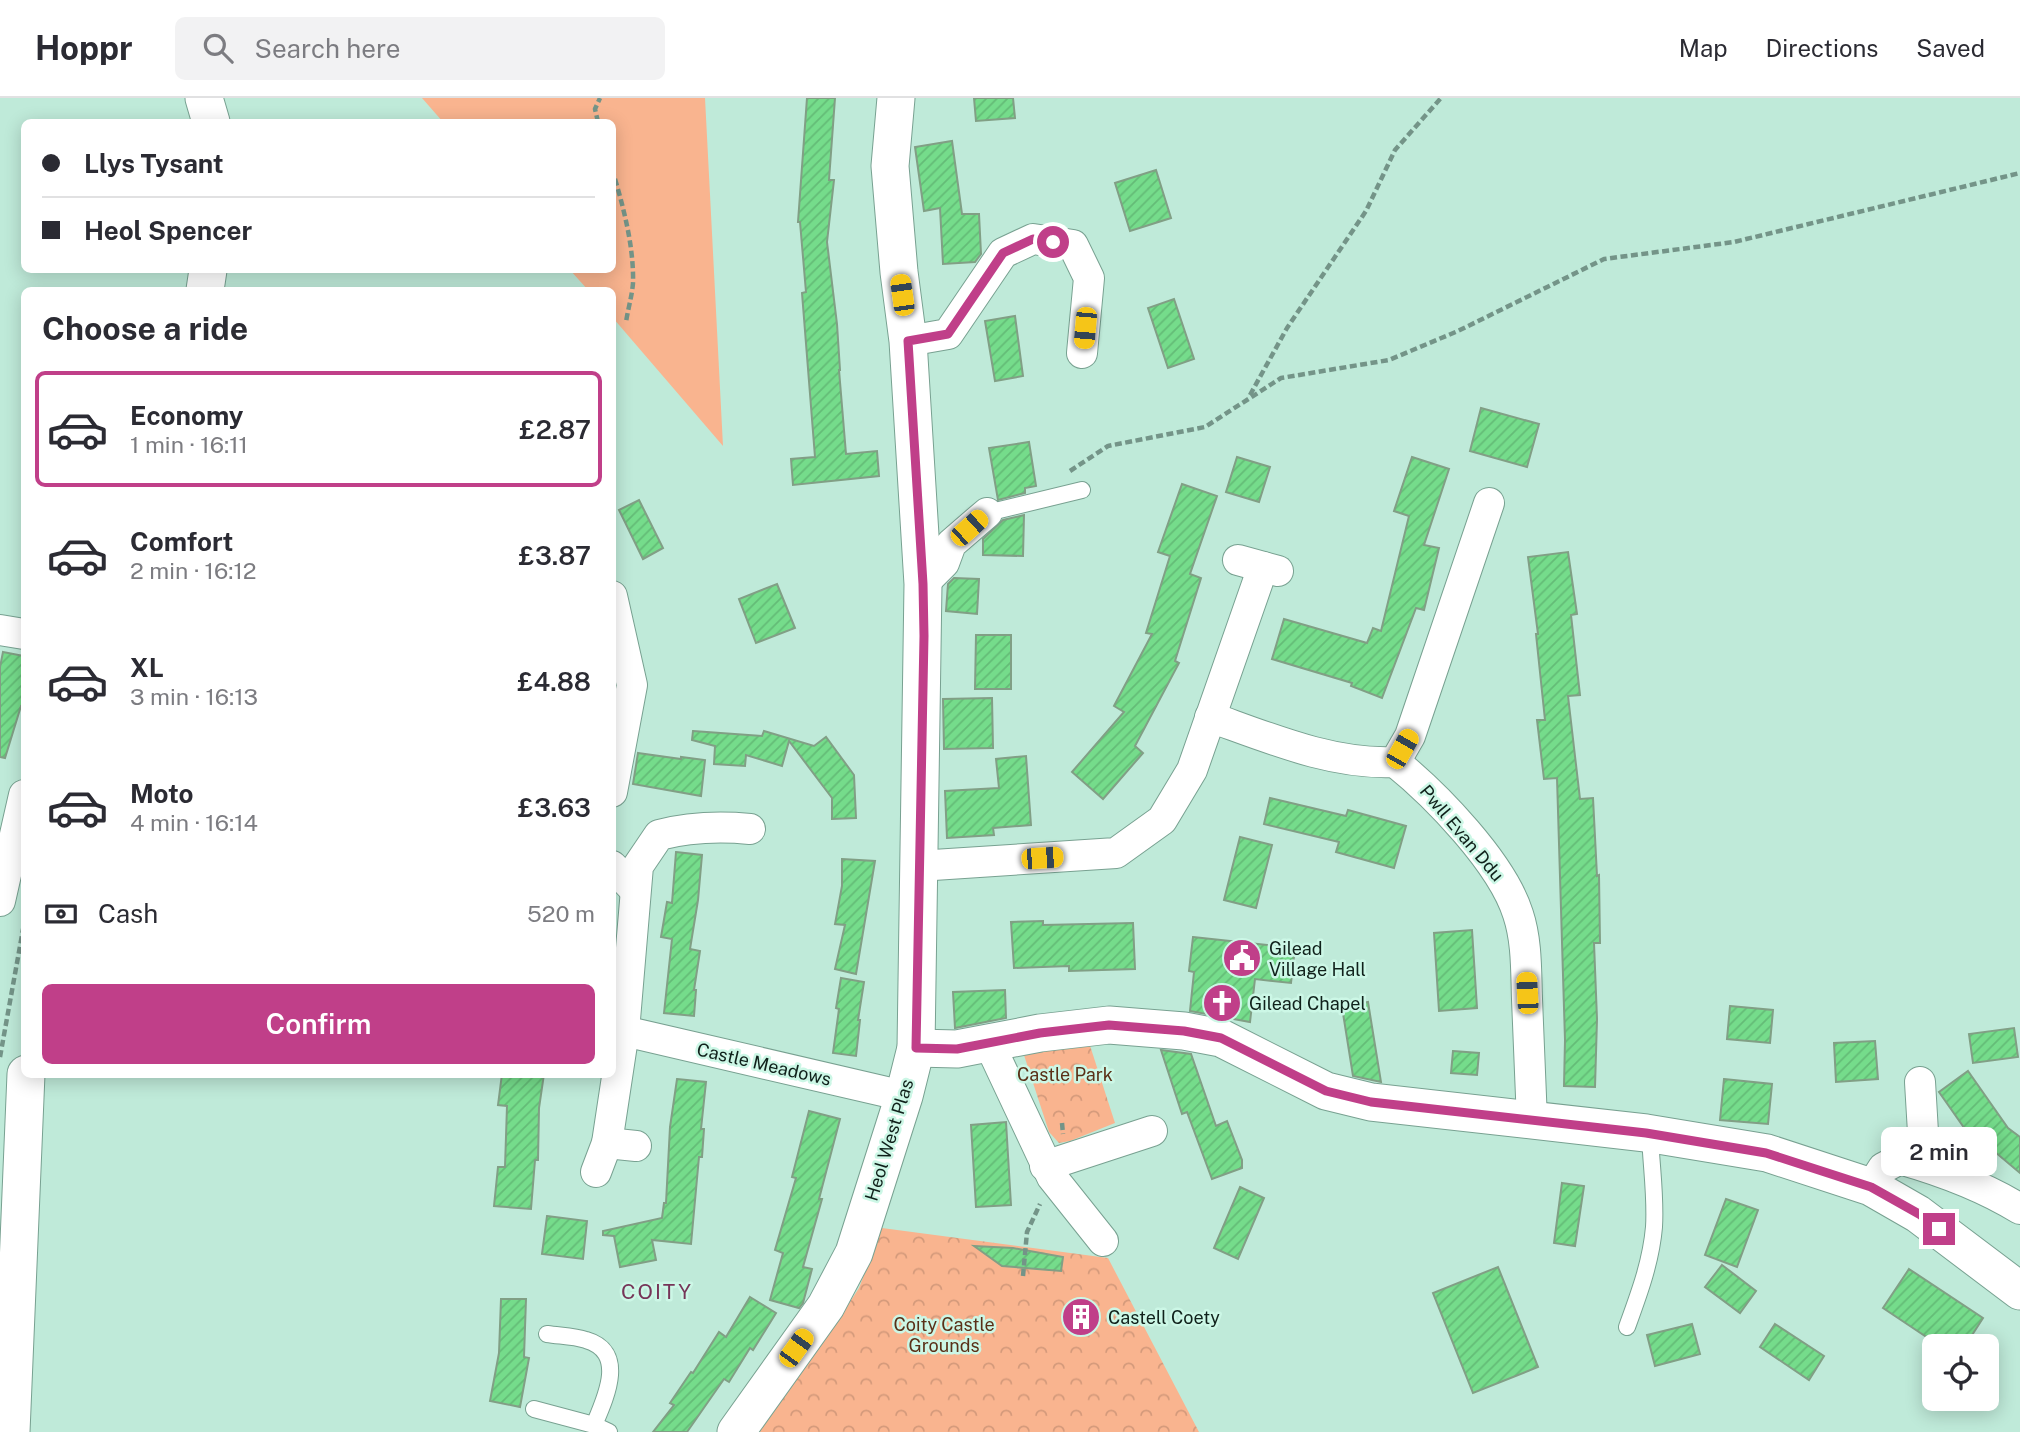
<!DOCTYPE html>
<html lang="en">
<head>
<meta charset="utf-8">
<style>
	:root { --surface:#fff; --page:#f2f2f3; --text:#2b2b33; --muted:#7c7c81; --line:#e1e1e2; --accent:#c03f89 }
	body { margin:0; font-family:"Public Sans",sans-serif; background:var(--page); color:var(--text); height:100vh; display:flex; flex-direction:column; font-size:26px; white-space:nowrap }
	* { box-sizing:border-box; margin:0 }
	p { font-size:23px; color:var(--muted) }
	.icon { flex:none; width:38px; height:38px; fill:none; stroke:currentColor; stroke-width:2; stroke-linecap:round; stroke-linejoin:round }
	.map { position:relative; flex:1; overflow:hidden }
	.details { position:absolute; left:21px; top:189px; width:595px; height:791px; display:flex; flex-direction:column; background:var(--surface); border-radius:10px; box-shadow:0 4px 18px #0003 }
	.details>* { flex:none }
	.guide { position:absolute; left:21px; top:21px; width:595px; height:154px; border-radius:10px; box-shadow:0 4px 18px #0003; display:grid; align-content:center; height:154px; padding:0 21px; background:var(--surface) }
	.controls { position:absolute; left:1922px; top:1236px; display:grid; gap:14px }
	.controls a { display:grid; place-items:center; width:77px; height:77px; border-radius:10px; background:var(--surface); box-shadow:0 4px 18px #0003; font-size:35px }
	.end { position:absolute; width:32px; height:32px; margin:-16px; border:9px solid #c03f89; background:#fff; box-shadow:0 0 0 4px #fff }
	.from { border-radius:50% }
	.bubble { position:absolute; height:49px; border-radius:10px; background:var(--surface); box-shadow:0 4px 18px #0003; font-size:23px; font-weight:600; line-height:49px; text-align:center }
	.car { position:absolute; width:21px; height:42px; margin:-21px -10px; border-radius:9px; box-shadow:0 0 5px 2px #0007; background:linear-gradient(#f5c518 24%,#345 0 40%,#f5c518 0 76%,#345 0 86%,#f5c518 0) }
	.guide b { display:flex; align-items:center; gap:24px; height:66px; font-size:26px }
	.guide b+b { border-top:2px solid var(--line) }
	.guide i { width:18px; height:18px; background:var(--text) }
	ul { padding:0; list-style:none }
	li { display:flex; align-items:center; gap:21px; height:116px; margin:0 14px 10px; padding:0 7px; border:4px solid transparent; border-radius:10px }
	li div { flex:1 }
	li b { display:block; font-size:26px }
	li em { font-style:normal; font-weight:600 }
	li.current { border-color:var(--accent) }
	li>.icon { width:63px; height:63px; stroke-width:1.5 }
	h2 { padding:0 21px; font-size:32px; line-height:84px }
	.pay { display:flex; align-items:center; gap:18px; height:77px; padding:0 21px; font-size:26px }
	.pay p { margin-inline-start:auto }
	.button { display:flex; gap:14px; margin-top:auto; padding:14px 21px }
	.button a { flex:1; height:80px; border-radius:10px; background:var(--accent); color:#fff; font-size:28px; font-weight:600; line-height:80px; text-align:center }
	header { display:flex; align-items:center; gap:42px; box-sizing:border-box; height:98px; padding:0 35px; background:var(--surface); border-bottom:2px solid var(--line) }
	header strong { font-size:33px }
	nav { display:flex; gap:38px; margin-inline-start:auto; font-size:24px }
	.search { width:490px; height:63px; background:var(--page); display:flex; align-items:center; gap:18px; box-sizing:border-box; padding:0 24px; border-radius:10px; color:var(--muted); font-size:26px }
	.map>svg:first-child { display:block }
	.park { fill:url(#park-crowns) }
	.garden { fill:#f9b48f }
	.building { fill:url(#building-hatch); stroke:#819f85; stroke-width:2 }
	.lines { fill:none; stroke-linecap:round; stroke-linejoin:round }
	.service-casing { stroke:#78a191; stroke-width:18 }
	.minor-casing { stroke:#78a191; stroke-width:32 }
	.tertiary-casing { stroke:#78a191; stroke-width:39 }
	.path { stroke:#749488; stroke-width:4.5; stroke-dasharray:7 3.5; stroke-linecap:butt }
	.service { stroke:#fff; stroke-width:16 }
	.minor { stroke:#fff; stroke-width:30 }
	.tertiary { stroke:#fff; stroke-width:37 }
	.route { stroke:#c03f89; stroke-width:9 }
	.labels { text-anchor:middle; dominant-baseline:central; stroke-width:5; stroke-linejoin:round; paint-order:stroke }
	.street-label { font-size:18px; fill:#10211b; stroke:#ccf7e6 }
	.poi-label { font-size:18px; fill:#10211b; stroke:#ccf7e6; text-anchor:start }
	.park-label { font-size:18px; fill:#5a3017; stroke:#ccf7e6 }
	.quarter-label { font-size:21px; letter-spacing:2px; fill:#763558; stroke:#ccf7e6 }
</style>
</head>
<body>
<header>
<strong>Hoppr</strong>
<div class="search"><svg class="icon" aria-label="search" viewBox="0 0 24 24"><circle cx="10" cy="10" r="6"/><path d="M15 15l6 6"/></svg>Search here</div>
<nav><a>Map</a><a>Directions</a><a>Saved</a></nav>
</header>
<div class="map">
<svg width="2020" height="1334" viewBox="0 0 2020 1334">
	<defs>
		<pattern id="park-crowns" width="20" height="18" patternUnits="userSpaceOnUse" patternTransform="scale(1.75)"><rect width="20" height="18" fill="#f9b48f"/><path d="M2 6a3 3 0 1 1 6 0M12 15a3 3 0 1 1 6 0" fill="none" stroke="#d49a7b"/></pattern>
		<pattern id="building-hatch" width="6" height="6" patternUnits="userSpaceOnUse" patternTransform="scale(1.75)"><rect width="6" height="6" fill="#75dc8b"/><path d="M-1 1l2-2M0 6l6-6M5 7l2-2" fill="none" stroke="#64bc77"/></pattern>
	</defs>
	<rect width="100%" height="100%" fill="#bfead9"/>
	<g class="park">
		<path d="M1084,929L1115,1025L1070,1043L1059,1045L1049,1034L1022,951Z"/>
		<path d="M882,1130L1108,1160L1199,1334H760L763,1323L833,1230L859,1190Z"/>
	</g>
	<path class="garden" d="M422,0H705L723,348L613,220L612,192H588L570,172H612V24H443Z"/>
	<g class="building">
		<path d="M807,0H835L829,82H834L827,144L837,226L840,272H839L846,356L877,353L879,378L793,387L791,361L815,359L802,195L806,194L800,124H798Z"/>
		<path d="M974,0H1013L1015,20L976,23Z"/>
		<path d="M952,43L962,116H979L981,156L975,164L943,166L940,110L924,113L915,49Z"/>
		<path d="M1156,72L1171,120L1130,133L1115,85Z"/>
		<path d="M1174,201L1194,261L1168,270L1148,210Z"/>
		<path d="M1015,218L1023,278L995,283L985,223Z"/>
		<path d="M1481,310L1539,326L1527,369L1470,353Z"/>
		<path d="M1029,344L1036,388L1025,390V395L998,402L989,350Z"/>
		<path d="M1237,359L1270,369L1259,404L1226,394Z"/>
		<path d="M1412,359L1449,371L1424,447L1439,450L1424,512L1416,510L1382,600L1351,588L1352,585L1272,561L1284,521L1367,545L1373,530L1381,533L1409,418L1394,413Z"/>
		<path d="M1182,386L1217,398L1190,476L1201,480L1175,563L1179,565L1135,648L1143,655L1103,701L1072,674L1124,614L1114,608L1152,536L1146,535L1170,458L1158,454Z"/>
		<path d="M639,402L663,450L643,461L619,412Z"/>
		<path d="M1024,417L1023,458L983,457V441L1003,422Z"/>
		<path d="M1568,454L1577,516L1571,517L1580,597L1568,598L1580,701L1593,700L1597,778L1599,777L1600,845H1594L1597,921L1595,989L1564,988L1565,942L1557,680L1544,681L1537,622H1545L1536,536H1538L1528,459Z"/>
		<path d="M954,480L979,481L977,516L946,513L948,486Z"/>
		<path d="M777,486L795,530L756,545L739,501Z"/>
		<path d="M976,537H1011V591H975Z"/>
		<path d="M3,554L24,558V609L21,608L5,660L0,659V569Z"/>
		<path d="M992,600L993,650L944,651L943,601Z"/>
		<path d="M693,633L762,638L764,633L814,648L826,639L854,677L856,720L832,721V700L789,643L782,668L746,657L745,668L714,666L715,648L692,642Z"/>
		<path d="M638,655L681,661V659L705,662L701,698L633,686Z"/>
		<path d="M1026,658L1031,727L993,730L994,737L947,740L945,693L999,690L996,661Z"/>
		<path d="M1270,700L1346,718L1348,712L1406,728L1394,770L1336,754L1339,744L1264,726Z"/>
		<path d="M1240,739L1272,747L1256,810L1224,802Z"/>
		<path d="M676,754L702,757L698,802L690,851L700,853L694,892H696L694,918L664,915L672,841L661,839L667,804L672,805Z"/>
		<path d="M842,761L875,763L856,876L835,871L845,827L835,826L842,788Z"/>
		<path d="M1043,823V827L1133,825L1135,871L1069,873V868L1014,870L1011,824Z"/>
		<path d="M1472,832L1477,910L1439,913L1434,835Z"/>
		<path d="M1193,839L1295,850L1291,885L1255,881L1250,924L1190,913L1194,874L1189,873Z"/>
		<path d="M841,880L864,884L858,922H860L856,958L833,955L839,911L836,910Z"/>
		<path d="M1005,892L1006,920L955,930L953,894Z"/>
		<path d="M1368,904L1381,984L1353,978L1342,909Z"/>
		<path d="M1730,908L1773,912L1770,945L1727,941Z"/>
		<path d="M2014,930L2018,959L1973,965L1969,936Z"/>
		<path d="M1875,943L1878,981L1836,984L1834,945Z"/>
		<path d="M1161,952L1191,956L1216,1028L1227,1023L1242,1062V1070L1212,1081L1187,1014L1182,1016Z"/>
		<path d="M1453,953L1479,955L1477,977L1451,975Z"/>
		<path d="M1968,973L2008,1030L2020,1039V1075L1976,1038L1972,1041L1939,994Z"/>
		<path d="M502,976H544L539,1010L538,1062H535L531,1111L494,1108L498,1069H505L507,1008L498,1007Z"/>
		<path d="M677,981L706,984L701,1031H704L702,1059H699L691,1146L652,1142L656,1162L620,1169L614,1138L603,1137V1133L662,1120L664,1105H666L670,1029Z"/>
		<path d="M1724,981L1772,986L1768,1026L1720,1022Z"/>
		<path d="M809,1013L840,1021L819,1101H822L803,1169L812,1171L803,1205L799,1210L770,1202L783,1155L775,1152L796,1080L792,1079Z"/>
		<path d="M1006,1024L1011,1107L976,1109L971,1027Z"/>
		<path d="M1562,1085L1584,1088L1575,1148L1554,1145Z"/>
		<path d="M1240,1089L1264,1100L1238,1161L1214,1150Z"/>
		<path d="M1726,1101L1758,1112L1737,1169L1705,1157Z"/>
		<path d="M547,1118L587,1123L583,1161L542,1156Z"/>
		<path d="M974,1148L1013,1150L1063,1159L1061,1173L1002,1168Z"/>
		<path d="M1722,1167L1756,1193L1740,1215L1705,1189Z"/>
		<path d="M1498,1169L1538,1269L1473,1295L1433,1195Z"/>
		<path d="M1909,1171L1983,1220L1965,1248H1940L1883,1210Z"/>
		<path d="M750,1199L776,1215L753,1252L750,1250L729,1284L724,1281L687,1334H653L674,1307L670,1305L691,1274L693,1275L719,1234L726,1239Z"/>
		<path d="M501,1201H526L524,1259L529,1260L520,1309L490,1303L499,1255Z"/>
		<path d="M1692,1226L1700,1256L1655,1268L1647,1237Z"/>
		<path d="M1775,1226L1824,1258L1809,1282L1760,1249Z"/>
	</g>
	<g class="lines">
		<defs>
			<g id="service">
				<path d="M987,415L1082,392"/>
				<path d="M1627,1229C1639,1196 1651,1164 1654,1129C1656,1098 1651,1067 1650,1036"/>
				<path d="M547,1236C560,1238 574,1238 586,1242C627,1254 606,1299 594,1327"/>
				<path d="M534,1311L594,1327L609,1334"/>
			</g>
			<g id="minor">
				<path d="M908,243L948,236L1003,155L1033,141L1073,147L1089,180L1082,255"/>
				<path d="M1238,462L1278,473"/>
				<path d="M923,486L944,465L951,446L987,415"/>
				<path d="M612,498L632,587L612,694"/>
				<path d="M0,532L24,536"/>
				<path d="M1210,619C1269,640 1332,667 1395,664L1410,638L1489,405"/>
				<path d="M1395,664C1436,697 1502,765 1518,816C1527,843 1526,873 1527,901C1529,942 1530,982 1532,1023"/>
				<path d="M612,768L635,792"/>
				<path d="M918,768L1116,755L1162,722L1192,672L1263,469"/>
				<path d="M0,803L24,697"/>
				<path d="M624,933L904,998"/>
				<path d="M989,945L1052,1079L1103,1143"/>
				<path d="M1920,984L1925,1068"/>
				<path d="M607,1045L636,1048"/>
				<path d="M1045,1068L1152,1033"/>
				<path d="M596,1074L607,1045L624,933L638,768L659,737C690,729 718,728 750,731"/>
				<path d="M1871,1089L1883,1070L1900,1061C1942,1073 1983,1088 2020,1111"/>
			</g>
			<g id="tertiary">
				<path d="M204,0L211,24"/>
				<path d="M205,192L208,172"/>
				<path d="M916,950L957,951L1040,935L1109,927L1184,933L1221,940L1326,993L1371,1004L1646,1035L1767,1055L1871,1089L1918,1116L2020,1193"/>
				<path d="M11,1334L26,976"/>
				<path d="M736,1334L826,1208L854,1155L904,998L916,950L923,486L908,243L899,174L890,68L896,0"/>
			</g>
		</defs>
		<use href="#service" class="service-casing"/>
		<use href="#minor" class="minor-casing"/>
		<use href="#tertiary" class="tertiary-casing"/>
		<g class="path">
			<path d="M598,24L595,11L600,0"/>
			<path d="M612,71C623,107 634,148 633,185C632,198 628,211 626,224"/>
			<path d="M1250,297L1287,230L1366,113L1395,52L1441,0"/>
			<path d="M1070,373L1108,348L1205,329L1281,280L1389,262L1458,233L1604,161L1734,144L2020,75"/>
			<path d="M0,959L24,826"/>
			<path d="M1062,1025L1063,1036"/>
			<path d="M1023,1178L1027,1134L1040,1106"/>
		</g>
		<use href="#service" class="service"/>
		<use href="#minor" class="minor"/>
		<use href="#tertiary" class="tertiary"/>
	</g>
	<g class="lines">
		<path class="route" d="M1053,144L1033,141L1003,155L948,236L908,243L923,486L924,538L916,950L957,951L1040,935L1109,927L1184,933L1221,940L1326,993L1371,1004L1646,1035L1766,1055L1871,1089L1919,1116L1939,1131"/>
	</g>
	<defs>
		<symbol id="civic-disc" viewBox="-11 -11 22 22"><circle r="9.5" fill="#c03f89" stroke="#ccf7e6"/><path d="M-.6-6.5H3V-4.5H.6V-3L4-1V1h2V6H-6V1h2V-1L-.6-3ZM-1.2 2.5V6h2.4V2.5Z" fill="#fff"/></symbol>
		<symbol id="church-disc" viewBox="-11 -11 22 22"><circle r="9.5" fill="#c03f89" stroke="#ccf7e6"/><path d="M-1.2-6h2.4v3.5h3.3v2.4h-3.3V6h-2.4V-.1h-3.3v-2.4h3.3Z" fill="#fff"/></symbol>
		<symbol id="building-disc" viewBox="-11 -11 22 22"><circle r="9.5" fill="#c03f89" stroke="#ccf7e6"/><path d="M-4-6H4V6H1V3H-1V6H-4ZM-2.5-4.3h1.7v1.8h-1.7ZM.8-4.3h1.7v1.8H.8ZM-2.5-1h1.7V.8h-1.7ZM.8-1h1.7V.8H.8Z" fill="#fff"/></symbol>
	</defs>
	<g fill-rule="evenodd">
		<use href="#civic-disc" x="1220" y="838" width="44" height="44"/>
		<use href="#church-disc" x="1200" y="883" width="44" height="44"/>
		<use href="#building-disc" x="1059" y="1197" width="44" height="44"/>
	</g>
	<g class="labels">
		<g class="street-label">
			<text transform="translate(1462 735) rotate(50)">Pwll Evan Ddu</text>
			<text transform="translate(764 966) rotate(13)">Castle Meadows</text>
			<text transform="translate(889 1042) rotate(-73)">Heol West Plas</text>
		</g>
		<g class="poi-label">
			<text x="1269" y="850">Gilead<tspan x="1269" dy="21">Village Hall</tspan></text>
			<text x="1249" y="905">Gilead Chapel</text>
			<text x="1108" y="1219">Castell Coety</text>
		</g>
		<g class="park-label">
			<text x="1065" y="976">Castle Park</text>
			<text x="944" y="1226">Coity Castle<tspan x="944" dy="21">Grounds</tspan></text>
		</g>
		<g class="quarter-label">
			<text x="657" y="1193">COITY</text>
		</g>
	</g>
</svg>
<div class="controls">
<a><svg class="icon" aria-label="locate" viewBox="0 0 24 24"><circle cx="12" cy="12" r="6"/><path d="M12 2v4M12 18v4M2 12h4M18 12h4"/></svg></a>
</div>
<i class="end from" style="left:1053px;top:144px"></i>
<i class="end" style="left:1939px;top:1131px"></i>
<div class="bubble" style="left:1881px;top:1029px;width:116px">2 min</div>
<i class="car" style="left:902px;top:197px;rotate:352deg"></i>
<i class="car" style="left:1085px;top:230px;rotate:185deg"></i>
<i class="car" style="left:969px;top:430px;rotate:48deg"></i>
<i class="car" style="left:1402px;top:651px;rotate:30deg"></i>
<i class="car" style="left:1042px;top:760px;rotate:86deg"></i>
<i class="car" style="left:1527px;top:895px;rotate:357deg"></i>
<i class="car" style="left:796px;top:1250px;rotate:36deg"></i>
<div class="guide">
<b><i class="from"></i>Llys Tysant</b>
<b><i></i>Heol Spencer</b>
</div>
<section class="details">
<h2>Choose a ride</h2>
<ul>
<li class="current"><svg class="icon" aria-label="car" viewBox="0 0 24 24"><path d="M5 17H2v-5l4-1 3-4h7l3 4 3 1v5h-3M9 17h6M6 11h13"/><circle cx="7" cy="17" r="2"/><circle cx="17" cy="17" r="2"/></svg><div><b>Economy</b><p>1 min · 16:11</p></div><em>£2.87</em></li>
<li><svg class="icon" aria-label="car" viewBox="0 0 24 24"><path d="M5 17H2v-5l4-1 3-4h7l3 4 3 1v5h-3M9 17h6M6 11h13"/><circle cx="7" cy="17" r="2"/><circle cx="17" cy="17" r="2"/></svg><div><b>Comfort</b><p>2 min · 16:12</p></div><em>£3.87</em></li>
<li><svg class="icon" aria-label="car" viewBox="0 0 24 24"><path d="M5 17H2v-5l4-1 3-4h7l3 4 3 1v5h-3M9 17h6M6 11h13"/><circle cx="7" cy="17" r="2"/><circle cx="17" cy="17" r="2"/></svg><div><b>XL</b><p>3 min · 16:13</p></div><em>£4.88</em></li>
<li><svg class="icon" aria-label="car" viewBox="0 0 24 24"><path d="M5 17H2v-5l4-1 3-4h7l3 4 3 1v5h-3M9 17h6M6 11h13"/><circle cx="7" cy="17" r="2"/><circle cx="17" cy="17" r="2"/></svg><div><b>Moto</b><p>4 min · 16:14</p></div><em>£3.63</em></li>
</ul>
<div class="pay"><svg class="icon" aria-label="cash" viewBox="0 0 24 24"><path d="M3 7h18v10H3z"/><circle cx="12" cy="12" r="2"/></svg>Cash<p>520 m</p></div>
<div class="button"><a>Confirm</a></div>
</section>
</div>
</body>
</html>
